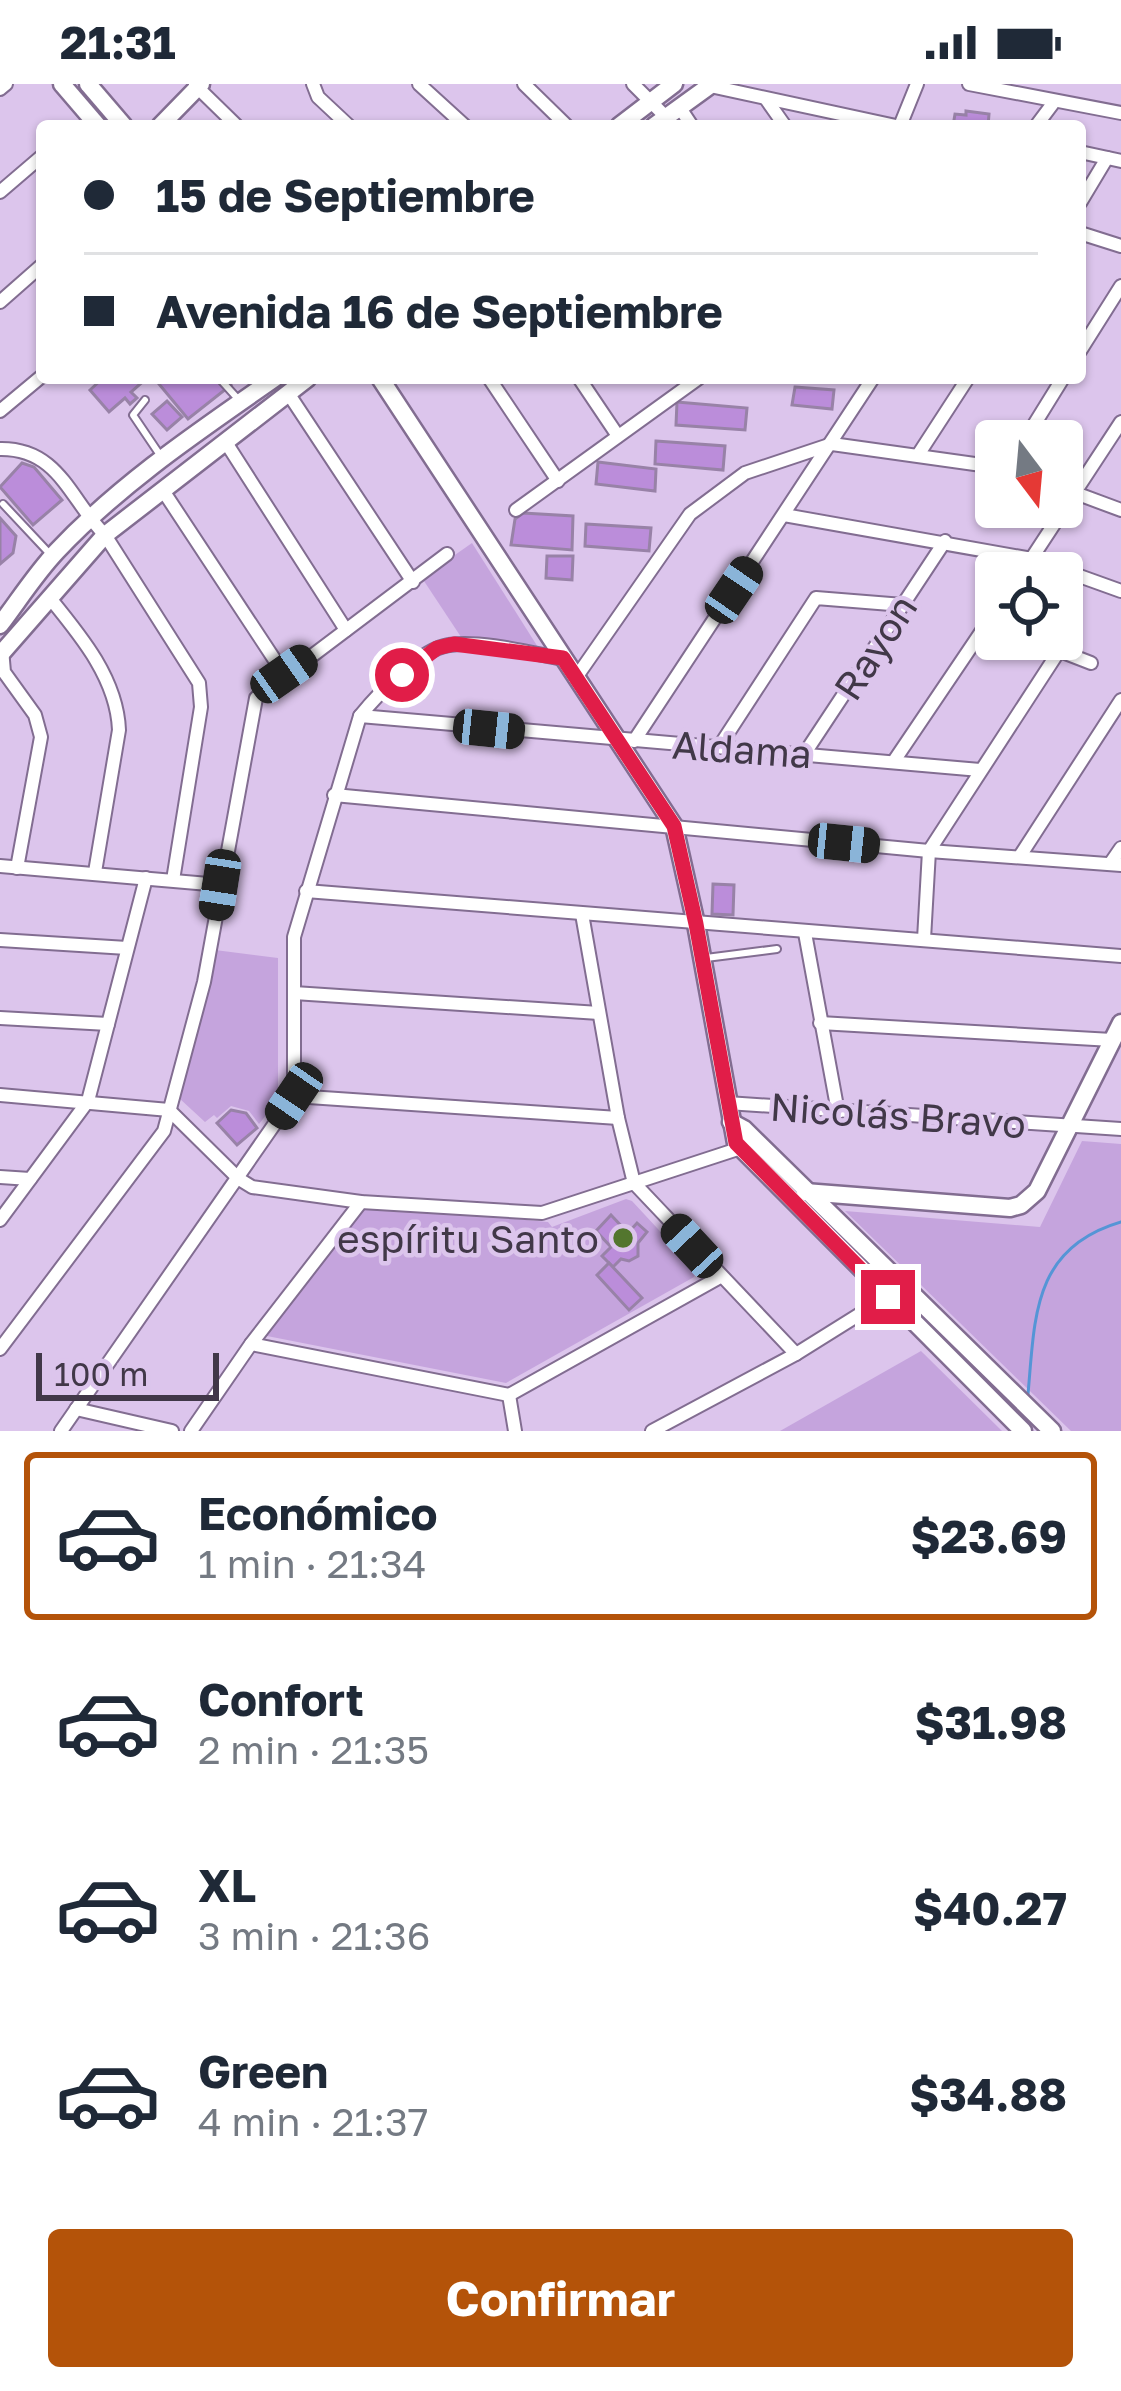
<!DOCTYPE html>
<html lang="es">
<head>
<meta charset="utf-8">
<style>
	:root { --surface:#fff; --page:#f2f2f3; --text:#1f2937; --muted:#747a83; --line:#e0e1e3; --accent:#b45309 }
	body { margin:0; font-family:"Golos Text",sans-serif; background:var(--page); color:var(--text); height:100vh; display:flex; flex-direction:column; font-size:45px; white-space:nowrap }
	* { box-sizing:border-box; margin:0 }
	p { font-size:39px; color:var(--muted) }
	.icon { flex:none; width:66px; height:66px; fill:none; stroke:currentColor; stroke-width:2; stroke-linecap:round; stroke-linejoin:round }
	.map { position:relative; height:1347px; overflow:hidden }
	.drawer { display:flex; flex-direction:column; background:var(--surface); flex:1 }
	.drawer>* { flex:none }
	.banner { position:absolute; left:36px; top:36px; width:1050px; height:264px; border-radius:12px; box-shadow:0 3px 9px #0004; display:grid; align-content:center; height:264px; padding:0 48px; background:var(--surface) }
	.needle { width:78px; rotate:164deg }
	.buttons { position:absolute; left:975px; top:336px; display:grid; gap:24px }
	.buttons a { display:grid; place-items:center; width:108px; height:108px; border-radius:12px; background:var(--surface); box-shadow:0 3px 9px #0004; font-size:60px }
	.scale { position:absolute; left:36px; bottom:30px; width:183px; box-sizing:border-box; padding-left:12px; border:6px solid #413848; border-top:0; font-size:33px; line-height:42px; white-space:nowrap; color:#413848; -webkit-text-stroke:9px #dcc5ec; paint-order:stroke }
	.end { position:absolute; width:54px; height:54px; margin:-27px; border:15px solid #e11d48; background:#fff; box-shadow:0 0 0 6px #fff }
	.from { border-radius:50% }
	.car { position:absolute; width:36px; height:72px; margin:-36px -18px; border-radius:15px; box-shadow:0 0 9px 3px #0007; background:linear-gradient(#222 24%,#8ab4d8 0 40%,#222 0 76%,#8ab4d8 0 86%,#222 0) }
	.banner b { display:flex; align-items:center; gap:42px; height:114px; font-size:45px }
	.banner b+b { border-top:3px solid var(--line) }
	.banner i { width:30px; height:30px; background:var(--text) }
	ul { padding:21px 0 0; list-style:none }
	li { display:flex; align-items:center; gap:36px; height:168px; margin:0 24px 18px; padding:0 24px; border:6px solid transparent; border-radius:12px }
	li div { flex:1 }
	li b { display:block; font-size:45px }
	li em { font-style:normal; font-weight:700 }
	li.selected { border-color:var(--accent) }
	li>.icon { width:108px; height:108px; stroke-width:1.5 }
	.action { display:flex; gap:24px; margin-top:auto; padding:24px 48px }
	.action a { flex:1; height:138px; border-radius:12px; background:var(--accent); color:#fff; font-size:48px; font-weight:700; line-height:138px; text-align:center }
	.status { display:flex; justify-content:space-between; align-items:center; height:84px; padding:0 60px; background:var(--surface); direction:ltr }
	.status svg { height:33px; fill:currentColor }
	.map>svg:first-child { display:block }
	.green { fill:#c5a4dd }
	.lines { fill:none; stroke-linecap:round; stroke-linejoin:round }
	.stream { stroke:#5595d6; stroke-width:3 }
	.building { fill:#bb8dda; stroke:#9882a7; stroke-width:3 }
	.lane-casing { stroke:#826d91; stroke-width:10 }
	.street-casing { stroke:#826d91; stroke-width:16 }
	.secondary-casing { stroke:#826d91; stroke-width:21 }
	.lane { stroke:#fff; stroke-width:6 }
	.street { stroke:#fff; stroke-width:12 }
	.secondary { stroke:#fff; stroke-width:16 }
	.route { stroke:#e11d48; stroke-width:15 }
	.poi-dot { fill:#53762e; stroke:#dcc5ec; stroke-width:4.5 }
	.labels { text-anchor:middle; dominant-baseline:central; stroke-width:9; stroke-linejoin:round; paint-order:stroke }
	.street-label { font-size:39px; fill:#413848; stroke:#dcc5ec }
	.poi-label { font-size:39px; fill:#413848; stroke:#dcc5ec; text-anchor:end }
</style>
</head>
<body>
<div class="status"><b>21:31</b><svg viewBox="0 0 49 12"><path d="M0 12V9h3v3zM5 12V6h3v6zM10 12V3h3v9zM15 12V0h3v12zM26 1h20v11H26zM47 4h2v5h-2z"/></svg></div>
<div class="map">
<svg width="1121" height="1347" viewBox="0 0 1121 1347">
	<rect width="100%" height="100%" fill="#dcc5ec"/>
	<g class="green">
		<path d="M472,459L541,568L463,556L422,494Z"/>
		<path d="M215,866L278,874V1016L259,1040L249,1027L231,1022L217,1034L214,1031L205,1038L179,1014Z"/>
		<path d="M1082,1057L1121,1060V1347H1071L845,1127L1040,1143Z"/>
		<path d="M626,1115L632,1117L696,1186L694,1193L506,1299L267,1252L364,1121L548,1138L552,1143Z"/>
		<path d="M921,1267L1002,1347H780Z"/>
	</g>
	<g class="lines">
		<path class="stream" d="M1028,1310C1035,1234 1032,1164 1121,1138"/>
	</g>
	<g class="building">
		<path d="M966,27L989,30L988,42H953L955,30L966,31Z"/>
		<path d="M103,294H147L131,308L137,314L130,320L125,314L109,328L90,306Z"/>
		<path d="M154,294H226L231,301L188,335Z"/>
		<path d="M795,303L834,306L832,325L792,321Z"/>
		<path d="M167,317L182,333L167,346L152,330Z"/>
		<path d="M677,318L747,324L745,346L676,341Z"/>
		<path d="M656,357L725,362L723,386L655,380Z"/>
		<path d="M598,378L656,385L655,407L596,400Z"/>
		<path d="M22,379L34,383L62,416L33,441L0,403Z"/>
		<path d="M523,429L573,432L572,466L511,461L515,435Z"/>
		<path d="M0,434L16,452L13,469L0,480Z"/>
		<path d="M586,440L651,444L649,467L585,462Z"/>
		<path d="M547,472H573L572,496L546,494Z"/>
		<path d="M713,800L734,801L733,831L712,830Z"/>
		<path d="M231,1026L246,1029L257,1044L237,1061L217,1039Z"/>
		<path d="M611,1131L628,1149L637,1139L647,1148L638,1159V1172L629,1177L621,1175L613,1183L602,1172L611,1163L596,1147Z"/>
		<path d="M609,1179L642,1214L629,1226L597,1191Z"/>
	</g>
	<g class="lines">
		<defs>
			<g id="lane">
				<path d="M219,294L238,315"/>
				<path d="M145,316L133,331L160,371"/>
				<path d="M3,420L49,469"/>
				<path d="M706,874L777,865"/>
			</g>
			<g id="street">
				<path d="M313,0L318,13L349,42"/>
				<path d="M419,0L465,42"/>
				<path d="M524,0L567,42"/>
				<path d="M633,0L666,33"/>
				<path d="M969,0L1121,29"/>
				<path d="M195,1L237,42"/>
				<path d="M710,2L896,42"/>
				<path d="M0,5L6,0"/>
				<path d="M766,15L785,42"/>
				<path d="M680,24L692,42"/>
				<path d="M900,42L917,0"/>
				<path d="M1036,42L1054,18"/>
				<path d="M1080,68L1121,77"/>
				<path d="M0,108L42,72"/>
				<path d="M1080,119L1107,74"/>
				<path d="M1080,149L1121,162"/>
				<path d="M0,218L42,181"/>
				<path d="M1080,267L1121,202"/>
				<path d="M489,294L558,397"/>
				<path d="M579,294L618,352"/>
				<path d="M288,309L413,498"/>
				<path d="M0,327L42,292"/>
				<path d="M225,357L346,546"/>
				<path d="M1024,357L1063,294"/>
				<path d="M0,365C59,364 70,416 105,451L199,599L201,623L173,796"/>
				<path d="M918,371L968,294"/>
				<path d="M1062,404L1121,426"/>
				<path d="M162,405L284,590"/>
				<path d="M516,426L699,294"/>
				<path d="M784,431L1032,475L1121,507"/>
				<path d="M1022,489L1121,338"/>
				<path d="M49,513C81,552 117,595 119,646L95,788"/>
				<path d="M1029,555L1091,579"/>
				<path d="M2,565L4,588L35,631L41,653L17,784"/>
				<path d="M575,595L690,430L745,389L832,360L996,383"/>
				<path d="M360,632L980,686"/>
				<path d="M634,657L873,294"/>
				<path d="M719,663L816,514L903,521"/>
				<path d="M805,669L945,457"/>
				<path d="M894,677L996,526"/>
				<path d="M334,711L929,767L1121,781"/>
				<path d="M1020,772L1121,616"/>
				<path d="M1110,780L1121,764"/>
				<path d="M0,782L220,801"/>
				<path d="M306,807L1121,872"/>
				<path d="M582,830L618,1034L634,1099L796,1270"/>
				<path d="M805,849L838,1028"/>
				<path d="M924,855L929,767L1059,567"/>
				<path d="M0,856L127,864"/>
				<path d="M294,909L599,929"/>
				<path d="M0,934L108,940"/>
				<path d="M820,939L1112,956"/>
				<path d="M0,1011L169,1026L239,1095L252,1103L361,1118L542,1129L744,1063"/>
				<path d="M294,1012L618,1034"/>
				<path d="M727,1019L1121,1045"/>
				<path d="M0,1093L30,1095"/>
				<path d="M0,1136L88,1017L146,794"/>
				<path d="M251,1260L509,1311L720,1193"/>
				<path d="M0,1265L164,1047L204,898L256,614L447,470"/>
				<path d="M509,1311L515,1347"/>
				<path d="M76,1325L172,1347"/>
				<path d="M61,1347L294,1012V853L360,632C378,610 420,565 449,561C480,556 531,569 563,575"/>
				<path d="M191,1347L251,1260L361,1118"/>
				<path d="M652,1347L796,1270L892,1210"/>
			</g>
			<g id="secondary">
				<path d="M62,0L98,42"/>
				<path d="M88,0L124,42"/>
				<path d="M160,42L201,0"/>
				<path d="M619,42L674,0"/>
				<path d="M654,42L712,0"/>
				<path d="M380,294L674,742L696,840L736,1059L1023,1347"/>
				<path d="M0,541C19,516 36,489 57,467C121,399 199,347 275,294"/>
				<path d="M0,571L105,451L308,294"/>
				<path d="M731,1038L744,1045L1052,1347"/>
				<path d="M805,1108L1010,1124L1021,1121L1037,1107L1121,939"/>
			</g>
		</defs>
		<use href="#lane" class="lane-casing"/>
		<use href="#street" class="street-casing"/>
		<use href="#secondary" class="secondary-casing"/>
		<use href="#lane" class="lane"/>
		<use href="#street" class="street"/>
		<use href="#secondary" class="secondary"/>
	</g>
	<g class="lines">
		<path class="route" d="M402,591L437,564L454,560L563,574L674,742L696,840L736,1059L888,1213"/>
	</g>
	<circle class="poi-dot" cx="623" cy="1154" r="12"/>
	<g class="labels">
		<g class="street-label">
			<text transform="translate(875 563) rotate(-57)">Rayon</text>
			<text transform="translate(742 665) rotate(4)">Aldama</text>
			<text transform="translate(898 1031) rotate(4)">Nicolás Bravo</text>
		</g>
		<g class="poi-label">
			<text x="599" y="1154">espíritu Santo</text>
		</g>
	</g>
</svg>
<div class="buttons">
<a><svg class="needle" viewBox="-14 -14 28 28"><path d="M0-13l5 13h-10z" fill="#e53935"/><path d="M0 13l5-13h-10z" fill="#747a83"/></svg></a>
<a><svg class="icon" aria-label="locate" viewBox="0 0 24 24"><circle cx="12" cy="12" r="6"/><path d="M12 2v4M12 18v4M2 12h4M18 12h4"/></svg></a>
</div>
<div class="scale">100 m</div>
<i class="end from" style="left:402px;top:591px"></i>
<i class="end" style="left:888px;top:1213px"></i>
<i class="car" style="left:734px;top:506px;rotate:34deg"></i>
<i class="car" style="left:284px;top:590px;rotate:55deg"></i>
<i class="car" style="left:489px;top:645px;rotate:96deg"></i>
<i class="car" style="left:844px;top:759px;rotate:96deg"></i>
<i class="car" style="left:220px;top:801px;rotate:189deg"></i>
<i class="car" style="left:294px;top:1012px;rotate:214deg"></i>
<i class="car" style="left:692px;top:1162px;rotate:317deg"></i>
<div class="banner">
<b><i class="from"></i>15 de Septiembre</b>
<b><i></i>Avenida 16 de Septiembre</b>
</div>
</div>
<section class="drawer">
<ul>
<li class="selected"><svg class="icon" aria-label="car" viewBox="0 0 24 24"><path d="M5 17H2v-5l4-1 3-4h7l3 4 3 1v5h-3M9 17h6M6 11h13"/><circle cx="7" cy="17" r="2"/><circle cx="17" cy="17" r="2"/></svg><div><b>Económico</b><p>1 min · 21:34</p></div><em>$23.69</em></li>
<li><svg class="icon" aria-label="car" viewBox="0 0 24 24"><path d="M5 17H2v-5l4-1 3-4h7l3 4 3 1v5h-3M9 17h6M6 11h13"/><circle cx="7" cy="17" r="2"/><circle cx="17" cy="17" r="2"/></svg><div><b>Confort</b><p>2 min · 21:35</p></div><em>$31.98</em></li>
<li><svg class="icon" aria-label="car" viewBox="0 0 24 24"><path d="M5 17H2v-5l4-1 3-4h7l3 4 3 1v5h-3M9 17h6M6 11h13"/><circle cx="7" cy="17" r="2"/><circle cx="17" cy="17" r="2"/></svg><div><b>XL</b><p>3 min · 21:36</p></div><em>$40.27</em></li>
<li><svg class="icon" aria-label="car" viewBox="0 0 24 24"><path d="M5 17H2v-5l4-1 3-4h7l3 4 3 1v5h-3M9 17h6M6 11h13"/><circle cx="7" cy="17" r="2"/><circle cx="17" cy="17" r="2"/></svg><div><b>Green</b><p>4 min · 21:37</p></div><em>$34.88</em></li>
</ul>
<div class="action"><a>Confirmar</a></div>
</section>
</body>
</html>
